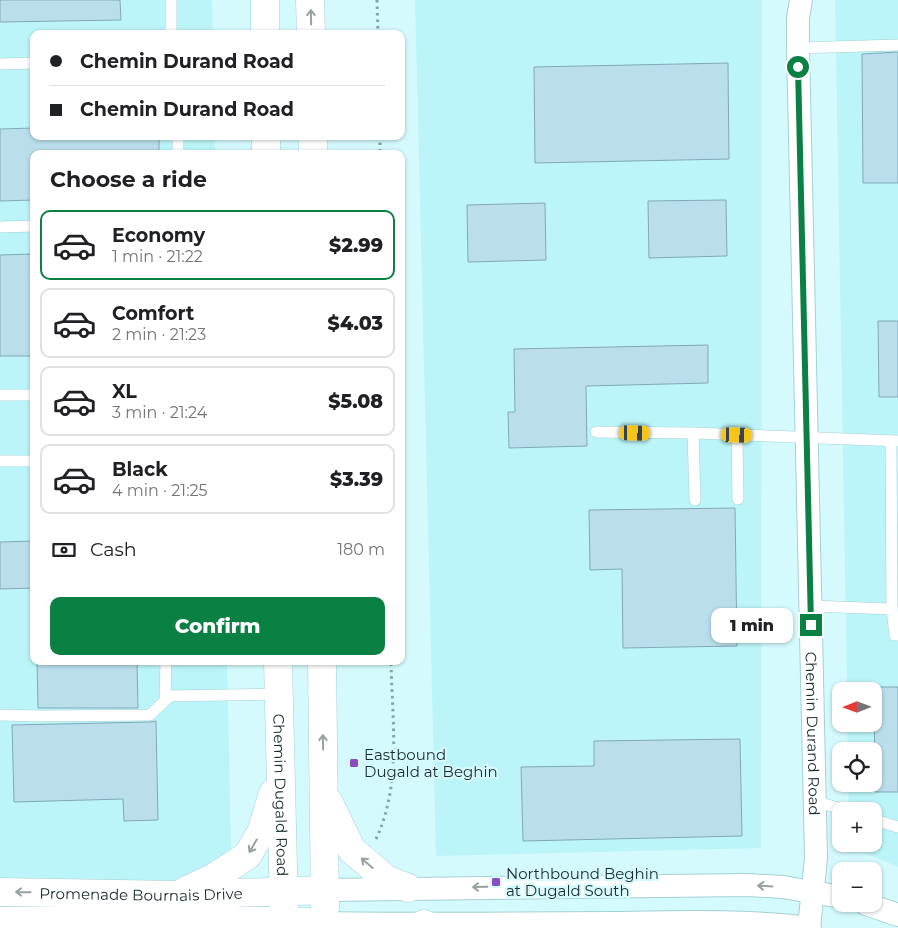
<!DOCTYPE html>
<html lang="en">
<head>
<meta charset="utf-8">
<style>
	:root { --surface:#fff; --page:#f2f2f2; --text:#202124; --muted:#757577; --line:#e0e0e0; --accent:#0b8043 }
	body { margin:0; font-family:Montserrat,sans-serif; background:var(--page); color:var(--text); height:100vh; display:flex; flex-direction:column; font-size:19px; white-space:nowrap }
	* { box-sizing:border-box; margin:0 }
	p { font-size:16px; color:var(--muted) }
	.icon { flex:none; width:28px; height:28px; fill:none; stroke:currentColor; stroke-width:2; stroke-linecap:round; stroke-linejoin:round }
	.map { position:relative; flex:1; overflow:hidden }
	.sheet { position:absolute; left:30px; top:150px; width:375px; height:515px; display:flex; flex-direction:column; background:var(--surface); border-radius:10px; box-shadow:0 1px 4px #0004 }
	.sheet>* { flex:none }
	.top-card { position:absolute; left:30px; top:30px; width:375px; height:110px; border-radius:10px; box-shadow:0 1px 4px #0004; display:grid; align-content:center; height:110px; padding:0 20px; background:var(--surface) }
	.needle { width:32px; rotate:269deg }
	.controls { position:absolute; left:832px; top:682px; display:grid; gap:10px }
	.controls a { display:grid; place-items:center; width:50px; height:50px; border-radius:10px; background:var(--surface); box-shadow:0 1px 4px #0004; font-size:25px }
	.end { position:absolute; width:22px; height:22px; margin:-11px; border:6px solid #0b8043; background:#fff; box-shadow:0 0 0 2px #fff }
	.from { border-radius:50% }
	.bubble { position:absolute; height:35px; border-radius:10px; background:var(--surface); box-shadow:0 1px 4px #0004; font-size:16px; font-weight:800; line-height:35px; text-align:center }
	.car { position:absolute; width:15px; height:30px; margin:-15px -8px; border-radius:6px; box-shadow:0 0 4px 1px #0007; background:linear-gradient(#f5c518 24%,#345 0 40%,#f5c518 0 76%,#345 0 86%,#f5c518 0) }
	.top-card b { display:flex; align-items:center; gap:18px; height:48px; font-size:19px }
	.top-card b+b { border-top:1px solid var(--line) }
	.top-card i { width:12px; height:12px; background:var(--text) }
	ul { padding:0; list-style:none }
	li { display:flex; align-items:center; gap:15px; height:70px; margin:0 10px 8px; padding:0 10px; border:2px solid var(--line); border-radius:10px }
	li div { flex:1 }
	li b { display:block; font-size:19px }
	li em { font-style:normal; font-weight:800 }
	li.selected { border-color:var(--accent) }
	li>.icon { width:45px; height:45px; stroke-width:1.5 }
	h2 { padding:0 20px; font-size:22px; line-height:60px }
	.pay { display:flex; align-items:center; gap:12px; height:55px; padding:0 20px; font-size:19px }
	.pay p { margin-inline-start:auto }
	.primary-button { display:flex; gap:10px; margin-top:auto; padding:10px 20px }
	.primary-button a { flex:1; height:58px; border-radius:10px; background:var(--accent); color:#fff; font-size:20px; font-weight:800; line-height:58px; text-align:center }
	.map>svg:first-child { display:block }
	.built { fill:#bcf5f9 }
	.building { fill:#badeeb; stroke:#81a9b8 }
	.lines { fill:none; stroke-linecap:round; stroke-linejoin:round }
	.lane-casing { stroke:#a4d1d5; stroke-width:12 }
	.street-casing { stroke:#a4d1d5; stroke-width:24 }
	.secondary-casing { stroke:#a4d1d5; stroke-width:29 }
	.path { stroke:#86a3a6; stroke-width:3; stroke-dasharray:2.5 4; stroke-linecap:butt }
	.lane { stroke:#fff; stroke-width:11 }
	.street { stroke:#fff; stroke-width:22 }
	.secondary { stroke:#fff; stroke-width:28 }
	.oneway { stroke:#98a0a1 }
	.route { stroke:#0b8043; stroke-width:6 }
	.poi-dot { fill:#8a4cc2; stroke:#d5fafd; stroke-width:2 }
	.labels { text-anchor:middle; dominant-baseline:central; stroke-width:4.5; stroke-linejoin:round; paint-order:stroke }
	.street-label { font-size:15px; fill:#1a2c2e; stroke:#d5fafd }
	.poi-label { font-size:15px; fill:#1a2c2e; stroke:#d5fafd; text-anchor:start }
</style>
</head>
<body>
<div class="map">
<svg width="898" height="928" viewBox="0 0 898 928">
	<rect width="100%" height="100%" fill="#d5fafd"/>
	<g class="built">
		<path d="M0,0H212L213,34H34V136H215V154H34V661H227L233,928H0Z"/>
		<path d="M415,0H762L761,848L436,856Z"/>
		<path d="M835,0H898V867L865,853H850L849,844H874V811H849L848,784H874V751H848L847,724H874V691H847Z"/>
	</g>
	<g class="building">
		<path d="M0,0H120L121,20L0,22Z"/>
		<path d="M898,52V183H863L862,54Z"/>
		<path d="M728,63L729,159L535,163L534,67Z"/>
		<path d="M34,128V136H159V154H34V200L0,201V129Z"/>
		<path d="M726,200L727,256L649,258L648,201Z"/>
		<path d="M545,203L546,260L468,262L467,205Z"/>
		<path d="M34,254V356H0V255Z"/>
		<path d="M878,321H898V397H879Z"/>
		<path d="M708,345V383L586,386L587,446L509,448L508,412H515L514,349Z"/>
		<path d="M735,508L737,646L623,648L622,569L590,570L589,510Z"/>
		<path d="M34,541V588L0,589V542Z"/>
		<path d="M37,661H137L138,708H38Z"/>
		<path d="M874,687H898V792H875Z"/>
		<path d="M156,721L158,820L124,821L123,799L14,802L12,725L150,722Z"/>
		<path d="M740,739L742,836L523,841L521,767L594,766V741Z"/>
	</g>
	<g class="lines">
		<defs>
			<g id="lane">
				<path d="M171,34V0"/>
				<path d="M798,48L898,45"/>
				<path d="M0,64L34,63"/>
				<path d="M178,136V154"/>
				<path d="M0,227L34,226"/>
				<path d="M0,395H34"/>
				<path d="M596,432L693,433L898,441"/>
				<path d="M693,433L695,500"/>
				<path d="M737,435L738,499"/>
				<path d="M891,441L892,609"/>
				<path d="M0,461H34"/>
				<path d="M811,606L892,609L895,635H898"/>
				<path d="M166,661L165,696L279,694"/>
				<path d="M0,715L42,716L150,715L170,696"/>
				<path d="M815,801L847,811"/>
				<path d="M874,820L898,827"/>
			</g>
			<g id="street">
				<path id="s1" d="M801,0L798,18V48L816,858L809,928"/>
				<path d="M325,890L748,885L783,887L841,897"/>
				<path d="M866,904L898,915"/>
				<path d="M326,923C422,925 518,923 614,923C679,922 746,920 810,928"/>
			</g>
			<g id="secondary">
				<path d="M265,0V34"/>
				<path d="M310,0L311,34"/>
				<path d="M313,136V154"/>
				<path d="M266,154V136"/>
				<path id="s2" d="M278,661L284,909"/>
				<path d="M322,661L325,907"/>
				<path d="M328,801L352,850L386,879L408,888"/>
				<path d="M185,891L213,878L248,855L262,830L273,793"/>
				<path id="s3" d="M0,892L177,895L325,890"/>
				<path d="M0,921H284L326,923"/>
				<path d="M418,928L424,924"/>
			</g>
		</defs>
		<use href="#lane" class="lane-casing"/>
		<use href="#street" class="street-casing"/>
		<use href="#secondary" class="secondary-casing"/>
		<g class="path">
			<path d="M377,0L378,34"/>
			<path d="M380,136V154"/>
			<path d="M376,839C402,784 392,720 391,661"/>
		</g>
		<use href="#lane" class="lane"/>
		<use href="#street" class="street"/>
		<use href="#secondary" class="secondary"/>
	</g>
	<defs><path id="oneway-shaft" d="M-6 0H5M1.5-3L5.5 0L1.5 3" fill="none" stroke-width="1.6" stroke-linecap="round" stroke-linejoin="round" transform="scale(1.25)"/></defs>
	<g class="oneway">
		<use href="#oneway-shaft" transform="translate(311 17) rotate(-91)"/>
		<use href="#oneway-shaft" transform="translate(323 742) rotate(-91)"/>
		<use href="#oneway-shaft" transform="translate(253 846) rotate(120)"/>
		<use href="#oneway-shaft" transform="translate(367 863) rotate(-139)"/>
		<use href="#oneway-shaft" transform="translate(765 886) rotate(-177)"/>
		<use href="#oneway-shaft" transform="translate(480 887) rotate(179)"/>
		<use href="#oneway-shaft" transform="translate(23 892) rotate(-179)"/>
	</g>
	<g class="lines">
		<path class="route" d="M798,67L811,625"/>
	</g>
	<g class="poi-dot">
		<rect x="349" y="758" width="10" height="10" rx="2.5"/>
		<rect x="491" y="877" width="10" height="10" rx="2.5"/>
	</g>
	<g class="labels">
		<g class="street-label">
			<text stroke="none"><textPath href="#s1" startOffset="734">Chemin Durand Road</textPath></text>
			<text stroke="none"><textPath href="#s2" startOffset="134">Chemin Dugald Road</textPath></text>
			<text stroke="none"><textPath href="#s3" startOffset="141">Promenade Bournais Drive</textPath></text>
		</g>
		<g class="poi-label">
			<text x="364" y="754">Eastbound<tspan x="364" dy="17">Dugald at Beghin</tspan></text>
			<text x="506" y="873">Northbound Beghin<tspan x="506" dy="17">at Dugald South</tspan></text>
		</g>
	</g>
</svg>
<div class="controls">
<a><svg class="needle" viewBox="-14 -14 28 28"><path d="M0-13l5 13h-10z" fill="#e53935"/><path d="M0 13l5-13h-10z" fill="#757577"/></svg></a>
<a><svg class="icon" aria-label="locate" viewBox="0 0 24 24"><circle cx="12" cy="12" r="6"/><path d="M12 2v4M12 18v4M2 12h4M18 12h4"/></svg></a>
<a>+</a>
<a>−</a>
</div>
<i class="end from" style="left:798px;top:67px"></i>
<i class="end" style="left:811px;top:625px"></i>
<div class="bubble" style="left:711px;top:608px;width:82px">1 min</div>
<i class="car" style="left:635px;top:433px;rotate:91deg"></i>
<i class="car" style="left:737px;top:435px;rotate:92deg"></i>
<div class="top-card">
<b><i class="from"></i>Chemin Durand Road</b>
<b><i></i>Chemin Durand Road</b>
</div>
<section class="sheet">
<h2>Choose a ride</h2>
<ul>
<li class="selected"><svg class="icon" aria-label="car" viewBox="0 0 24 24"><path d="M5 17H2v-5l4-1 3-4h7l3 4 3 1v5h-3M9 17h6M6 11h13"/><circle cx="7" cy="17" r="2"/><circle cx="17" cy="17" r="2"/></svg><div><b>Economy</b><p>1 min · 21:22</p></div><em>$2.99</em></li>
<li><svg class="icon" aria-label="car" viewBox="0 0 24 24"><path d="M5 17H2v-5l4-1 3-4h7l3 4 3 1v5h-3M9 17h6M6 11h13"/><circle cx="7" cy="17" r="2"/><circle cx="17" cy="17" r="2"/></svg><div><b>Comfort</b><p>2 min · 21:23</p></div><em>$4.03</em></li>
<li><svg class="icon" aria-label="car" viewBox="0 0 24 24"><path d="M5 17H2v-5l4-1 3-4h7l3 4 3 1v5h-3M9 17h6M6 11h13"/><circle cx="7" cy="17" r="2"/><circle cx="17" cy="17" r="2"/></svg><div><b>XL</b><p>3 min · 21:24</p></div><em>$5.08</em></li>
<li><svg class="icon" aria-label="car" viewBox="0 0 24 24"><path d="M5 17H2v-5l4-1 3-4h7l3 4 3 1v5h-3M9 17h6M6 11h13"/><circle cx="7" cy="17" r="2"/><circle cx="17" cy="17" r="2"/></svg><div><b>Black</b><p>4 min · 21:25</p></div><em>$3.39</em></li>
</ul>
<div class="pay"><svg class="icon" aria-label="cash" viewBox="0 0 24 24"><path d="M3 7h18v10H3z"/><circle cx="12" cy="12" r="2"/></svg>Cash<p>180 m</p></div>
<div class="primary-button"><a>Confirm</a></div>
</section>
</div>
</body>
</html>
